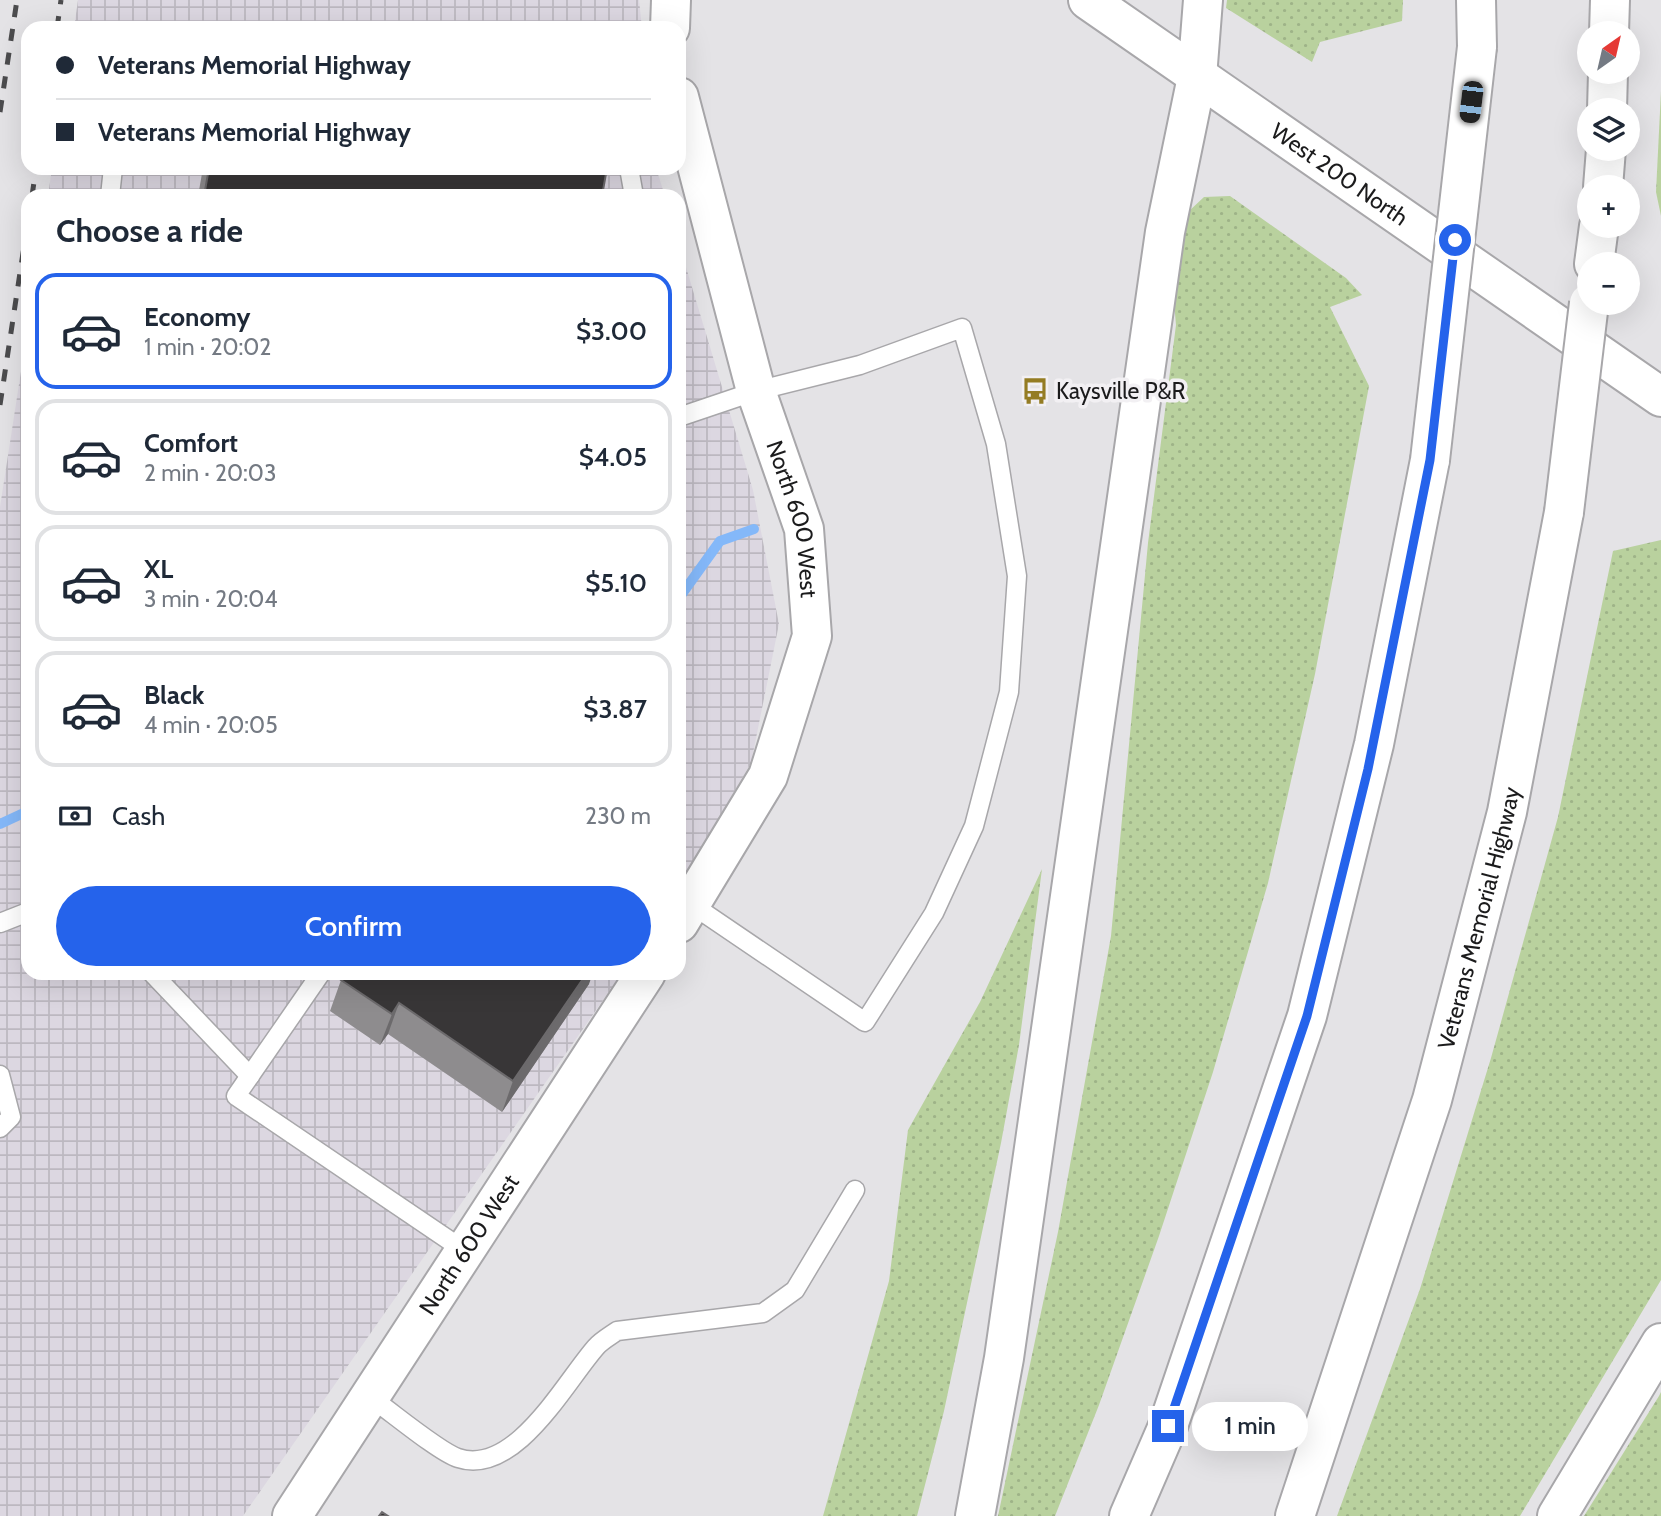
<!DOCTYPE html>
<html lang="en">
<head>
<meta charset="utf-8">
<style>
	:root { --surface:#fff; --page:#f6f6f7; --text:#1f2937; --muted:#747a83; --line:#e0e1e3; --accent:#2563eb }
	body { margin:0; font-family:Cabin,sans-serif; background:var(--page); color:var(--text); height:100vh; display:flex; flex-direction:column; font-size:26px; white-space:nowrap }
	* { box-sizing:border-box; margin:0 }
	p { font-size:23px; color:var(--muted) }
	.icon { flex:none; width:38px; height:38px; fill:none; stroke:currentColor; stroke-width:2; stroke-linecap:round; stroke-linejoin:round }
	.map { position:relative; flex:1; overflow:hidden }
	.details { position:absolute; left:21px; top:189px; width:665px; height:791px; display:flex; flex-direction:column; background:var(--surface); border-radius:21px; box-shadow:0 7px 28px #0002 }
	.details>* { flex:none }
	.hud { position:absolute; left:21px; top:21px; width:665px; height:154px; border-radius:21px; box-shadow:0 7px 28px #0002; display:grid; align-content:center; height:154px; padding:0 35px; background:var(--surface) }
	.needle { width:46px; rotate:34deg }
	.controls { position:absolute; left:1577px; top:21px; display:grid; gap:14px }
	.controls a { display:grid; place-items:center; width:63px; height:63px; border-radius:50%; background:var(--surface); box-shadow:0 7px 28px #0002; font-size:35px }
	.end { position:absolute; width:32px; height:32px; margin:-16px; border:9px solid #2563eb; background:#fff; box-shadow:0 0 0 4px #fff }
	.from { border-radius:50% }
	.bubble { position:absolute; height:49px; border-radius:24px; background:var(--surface); box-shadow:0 7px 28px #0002; font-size:23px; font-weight:600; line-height:49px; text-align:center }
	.car { position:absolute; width:21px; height:42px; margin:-21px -10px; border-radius:9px; box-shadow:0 0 5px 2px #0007; background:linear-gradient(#222 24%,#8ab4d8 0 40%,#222 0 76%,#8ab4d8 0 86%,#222 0) }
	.hud b { display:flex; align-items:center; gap:24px; height:66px; font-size:26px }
	.hud b+b { border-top:2px solid var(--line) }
	.hud i { width:18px; height:18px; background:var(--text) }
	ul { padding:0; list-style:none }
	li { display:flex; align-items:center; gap:21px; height:116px; margin:0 14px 10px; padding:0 21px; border:4px solid var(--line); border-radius:21px }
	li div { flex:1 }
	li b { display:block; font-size:26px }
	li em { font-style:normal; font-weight:600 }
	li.current { border-color:var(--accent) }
	li>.icon { width:63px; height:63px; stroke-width:1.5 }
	h2 { padding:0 35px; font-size:32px; line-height:84px }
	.pay { display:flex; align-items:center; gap:18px; height:77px; padding:0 35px; font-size:26px }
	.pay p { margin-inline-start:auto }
	.button { display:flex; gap:14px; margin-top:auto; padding:14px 35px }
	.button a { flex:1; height:80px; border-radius:42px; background:var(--accent); color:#fff; font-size:28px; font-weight:600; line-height:80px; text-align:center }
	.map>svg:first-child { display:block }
	.industrial { fill:url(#industrial-grid) }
	.green { fill:url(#green-dots) }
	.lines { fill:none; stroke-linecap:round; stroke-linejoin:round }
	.stream { stroke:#84b8f9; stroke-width:10 }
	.lane-casing { stroke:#a8a7aa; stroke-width:21 }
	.secondary-casing { stroke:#a8a7aa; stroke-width:42 }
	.primary-casing { stroke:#a8a7aa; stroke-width:42 }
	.highway-casing { stroke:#a8a7aa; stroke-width:42 }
	.lane { stroke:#fff; stroke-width:18 }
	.secondary { stroke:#fff; stroke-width:38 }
	.primary { stroke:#fff; stroke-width:38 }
	.highway { stroke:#fff; stroke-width:38 }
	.rail { stroke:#4c4c4e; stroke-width:5; stroke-dasharray:12 12; stroke-linecap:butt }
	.highway-bridge-casing { stroke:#a8a7aa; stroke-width:42; stroke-linecap:butt }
	.highway-bridge { stroke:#fff; stroke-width:38 }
	.wall { fill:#8e8c8e }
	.shaded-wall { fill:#6c6a6c }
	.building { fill:#383637; stroke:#6c6a6c; stroke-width:2 }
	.route { stroke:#2563eb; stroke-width:9 }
	.labels { text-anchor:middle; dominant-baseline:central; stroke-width:7; stroke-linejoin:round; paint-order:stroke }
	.street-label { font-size:23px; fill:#1b1b1c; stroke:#f2f0f3 }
	.poi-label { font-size:23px; fill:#1b1b1c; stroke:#f2f0f3; text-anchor:start }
</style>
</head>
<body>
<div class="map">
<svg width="1661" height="1516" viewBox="0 0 1661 1516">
	<defs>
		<pattern id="industrial-grid" width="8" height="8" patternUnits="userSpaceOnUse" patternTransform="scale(1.75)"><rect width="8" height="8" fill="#dcd7e1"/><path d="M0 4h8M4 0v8" fill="none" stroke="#bcb8c0"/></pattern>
		<pattern id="green-dots" width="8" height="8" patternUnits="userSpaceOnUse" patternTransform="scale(1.75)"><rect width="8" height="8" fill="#b9d19e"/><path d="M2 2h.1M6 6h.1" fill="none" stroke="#9eb388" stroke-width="1.8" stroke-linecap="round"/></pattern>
	</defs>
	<rect width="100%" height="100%" fill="#e4e3e6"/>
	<g class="industrial">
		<path d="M78,0H639L642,28H74Z"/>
		<path d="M52,168H656L665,196H48Z"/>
		<path d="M679,244L753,490L779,624L751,763L679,886Z"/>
		<path d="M28,326V973H622L243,1516H0V507Z"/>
	</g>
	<g class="green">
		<path d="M1227,0H1403L1402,21L1320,42L1312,62L1226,8Z"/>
		<path d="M1661,91V216L1656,192Z"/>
		<path d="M1230,196L1346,278L1362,295L1330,307L1369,386L1315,674L1268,883L1213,1072L1159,1236L1099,1405L1055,1516H998L1058,1232L1111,936L1148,543L1176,325L1171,267L1188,212L1204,197Z"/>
		<path d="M1661,540V1280L1520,1516H1337L1420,1289L1491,1058L1558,817L1613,551Z"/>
		<path d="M1042,869L1019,1045L1001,1143L944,1411L917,1516H823L889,1281L908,1130L980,1002Z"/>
		<path d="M1661,1392V1516H1584L1659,1396Z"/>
	</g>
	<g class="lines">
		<g class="stream">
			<path d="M679,598L720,541L754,529"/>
			<path d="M0,824L28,811"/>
		</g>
		<defs>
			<g id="lane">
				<path d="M629,168L634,196"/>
				<path d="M110,196L113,168"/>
				<path d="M679,417L756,391L860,365L962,328L996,444L1017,576L1009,692L974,826L934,913L865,1022L691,904"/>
				<path d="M0,923L28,912"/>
				<path d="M152,973L250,1076"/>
				<path d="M321,973L236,1096L465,1251"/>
				<path d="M0,1075L11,1117L0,1128"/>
				<path d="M370,1397C389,1410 439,1452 458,1458C515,1477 565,1382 596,1347C601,1341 610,1336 617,1331L763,1313L795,1290L855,1190"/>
			</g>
			<g id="secondary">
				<path d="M670,28L671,0"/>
				<path id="s1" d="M679,97L756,391L804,529L812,636L768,776L679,923"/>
				<path id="s2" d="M292,1516L646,973"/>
			</g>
			<g id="primary">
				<path id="s3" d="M1088,0L1661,397"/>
			</g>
			<g id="highway">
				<path d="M1476,0L1477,47"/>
				<path d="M1609,33L1610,0"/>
				<path d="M1607,110L1608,72"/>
				<path d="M1603,187L1606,149"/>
				<path d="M1594,264L1599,226"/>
				<path d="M975,1516L1004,1358L1165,232L1197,77L1203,0"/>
				<path d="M1129,1516L1168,1426L1307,1016L1374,744L1430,460"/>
				<path id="s4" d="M1295,1516L1432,1100L1507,812L1564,512"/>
				<path d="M1557,1516L1661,1343"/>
			</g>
		</defs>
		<use href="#lane" class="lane-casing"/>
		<use href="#secondary" class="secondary-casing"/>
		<use href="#primary" class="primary-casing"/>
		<use href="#highway" class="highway-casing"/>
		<use href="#lane" class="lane"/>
		<use href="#secondary" class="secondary"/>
		<use href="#primary" class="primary"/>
		<use href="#highway" class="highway"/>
		<g class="rail">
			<path d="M57,28L61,0"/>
			<path d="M0,112L17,0"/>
			<path d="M32,196L36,168"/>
			<path d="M0,405L28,220"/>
		</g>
		<defs>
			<g id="highway-bridge">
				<path d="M1430,460L1477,47"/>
				<path d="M1564,512L1589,303"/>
			</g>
		</defs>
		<use href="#highway-bridge" class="highway-bridge-casing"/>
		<use href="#highway-bridge" class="highway-bridge"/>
	</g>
	<g class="wall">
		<path d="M203,168H607L602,196H198Z"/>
		<path d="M341,980L589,984L502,1112L388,1034L380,1045L330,1011Z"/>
	</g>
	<g class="shaded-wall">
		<path d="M587,973H593L589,984L502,1112L513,1081Z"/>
		<path d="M399,1003L388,1034L380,1045L392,1014Z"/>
	</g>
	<g class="building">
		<path d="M209,168H607L602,196H204Z"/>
		<path d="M346,973H587L513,1081L399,1003L392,1014L341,980Z"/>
		<path d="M382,1512L388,1516H379Z"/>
	</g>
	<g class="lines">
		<path class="route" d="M1168,1426L1307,1016L1368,769L1430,460L1455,240"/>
	</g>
	<defs>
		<symbol id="bus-bare" viewBox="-9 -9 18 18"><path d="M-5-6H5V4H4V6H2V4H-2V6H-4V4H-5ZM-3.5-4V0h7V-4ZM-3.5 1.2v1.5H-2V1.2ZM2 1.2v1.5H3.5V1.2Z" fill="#947c23" stroke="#f2f0f3" stroke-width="2.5" paint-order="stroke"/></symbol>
	</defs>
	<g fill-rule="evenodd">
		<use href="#bus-bare" x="1016" y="372" width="38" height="38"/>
	</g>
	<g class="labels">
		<g class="street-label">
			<text stroke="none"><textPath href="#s3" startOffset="306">West 200 North</textPath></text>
			<text stroke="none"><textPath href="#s1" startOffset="438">North 600 West</textPath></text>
			<text stroke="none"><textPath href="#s4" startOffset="626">Veterans Memorial Highway</textPath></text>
			<text stroke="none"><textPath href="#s2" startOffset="324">North 600 West</textPath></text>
		</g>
		<g class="poi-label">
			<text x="1056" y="391">Kaysville P&amp;R</text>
		</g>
	</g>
</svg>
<div class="controls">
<a><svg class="needle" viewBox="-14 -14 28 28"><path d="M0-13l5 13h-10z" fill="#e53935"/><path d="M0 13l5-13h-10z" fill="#747a83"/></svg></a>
<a><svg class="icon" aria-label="layers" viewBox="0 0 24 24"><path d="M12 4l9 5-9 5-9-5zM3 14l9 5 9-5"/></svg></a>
<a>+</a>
<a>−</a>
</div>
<i class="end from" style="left:1455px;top:240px"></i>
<i class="end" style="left:1168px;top:1426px"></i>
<div class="bubble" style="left:1192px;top:1402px;width:116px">1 min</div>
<i class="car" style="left:1471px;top:102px;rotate:187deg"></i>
<div class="hud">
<b><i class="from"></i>Veterans Memorial Highway</b>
<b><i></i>Veterans Memorial Highway</b>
</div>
<section class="details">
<h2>Choose a ride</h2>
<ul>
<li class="current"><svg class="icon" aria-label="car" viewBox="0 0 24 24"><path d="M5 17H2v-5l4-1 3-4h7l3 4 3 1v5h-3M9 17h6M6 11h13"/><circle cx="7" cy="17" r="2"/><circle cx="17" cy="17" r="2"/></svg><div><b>Economy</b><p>1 min · 20:02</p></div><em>$3.00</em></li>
<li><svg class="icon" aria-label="car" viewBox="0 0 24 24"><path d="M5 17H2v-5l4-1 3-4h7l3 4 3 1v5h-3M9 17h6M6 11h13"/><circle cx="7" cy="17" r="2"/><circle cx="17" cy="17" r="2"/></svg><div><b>Comfort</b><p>2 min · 20:03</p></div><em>$4.05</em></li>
<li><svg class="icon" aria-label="car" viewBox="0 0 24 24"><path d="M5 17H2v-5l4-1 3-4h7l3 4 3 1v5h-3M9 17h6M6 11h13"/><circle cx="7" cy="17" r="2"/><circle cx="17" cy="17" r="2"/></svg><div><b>XL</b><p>3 min · 20:04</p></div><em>$5.10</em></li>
<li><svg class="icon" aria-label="car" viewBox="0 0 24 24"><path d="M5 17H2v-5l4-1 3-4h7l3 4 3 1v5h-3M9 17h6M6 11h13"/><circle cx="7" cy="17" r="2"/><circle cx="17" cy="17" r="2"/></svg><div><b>Black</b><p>4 min · 20:05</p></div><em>$3.87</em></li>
</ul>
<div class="pay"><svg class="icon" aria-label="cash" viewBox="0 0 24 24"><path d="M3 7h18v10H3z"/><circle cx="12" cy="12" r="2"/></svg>Cash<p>230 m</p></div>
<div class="button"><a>Confirm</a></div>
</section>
</div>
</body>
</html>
